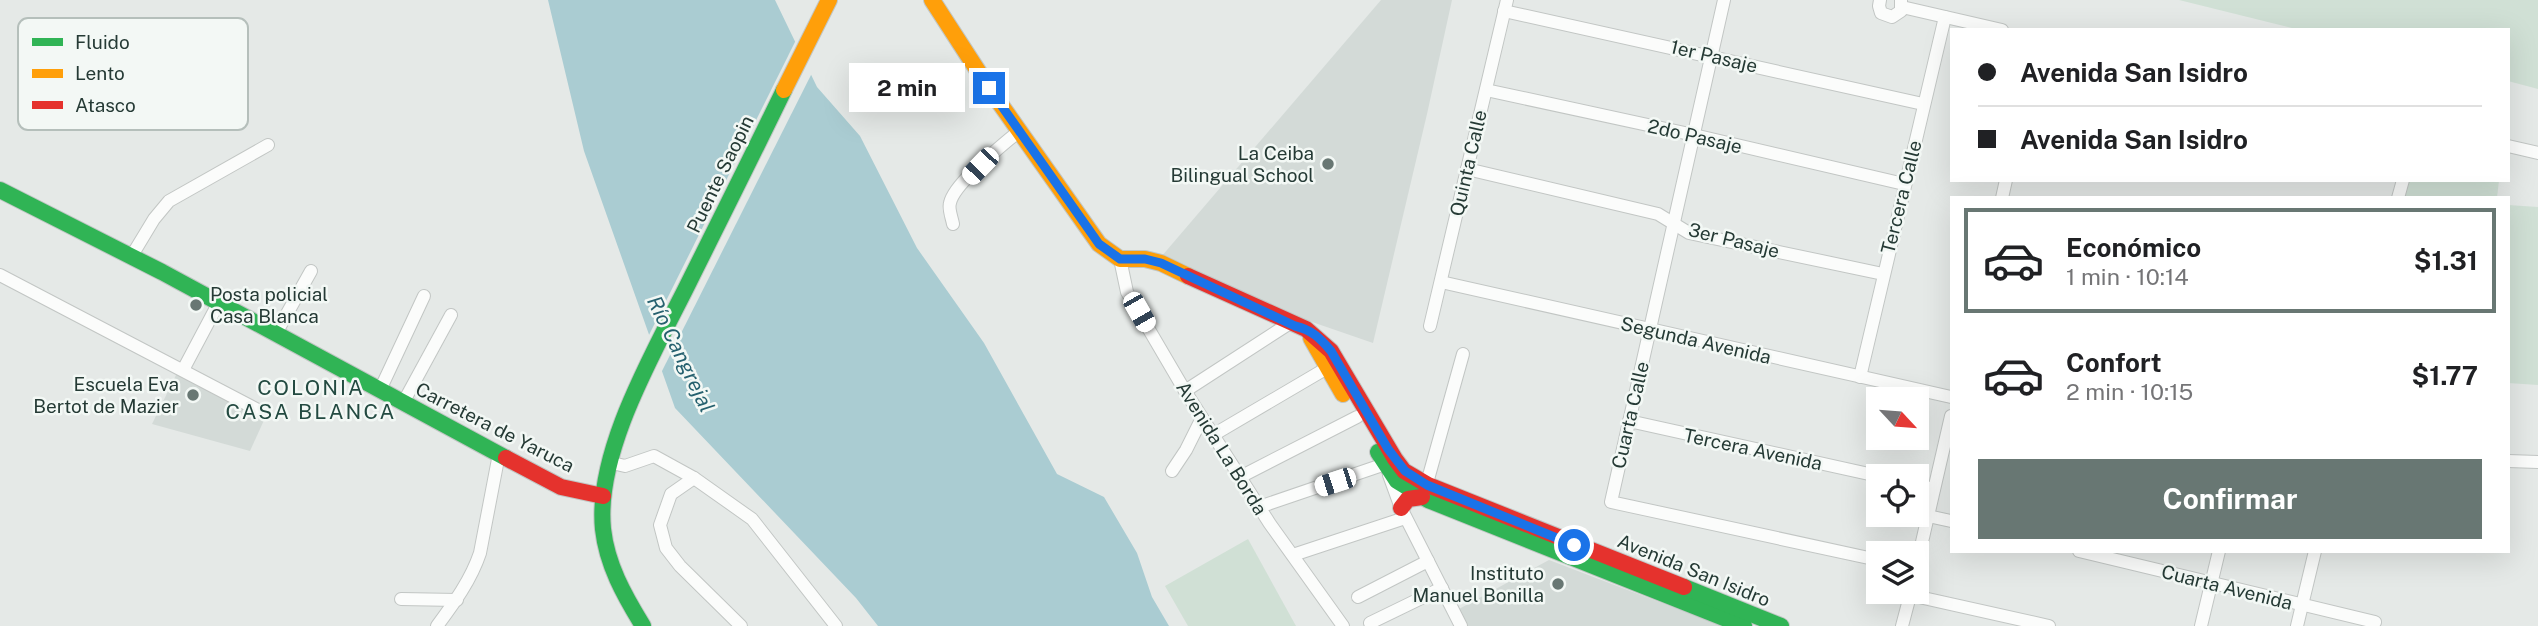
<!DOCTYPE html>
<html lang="es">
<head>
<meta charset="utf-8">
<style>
	:root { --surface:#fff; --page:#f2f2f2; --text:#202124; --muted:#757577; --line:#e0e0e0; --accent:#687773 }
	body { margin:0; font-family:"Public Sans",sans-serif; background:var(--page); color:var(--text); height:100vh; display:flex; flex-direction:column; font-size:26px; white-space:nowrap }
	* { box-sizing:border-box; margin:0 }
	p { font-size:23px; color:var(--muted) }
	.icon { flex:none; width:38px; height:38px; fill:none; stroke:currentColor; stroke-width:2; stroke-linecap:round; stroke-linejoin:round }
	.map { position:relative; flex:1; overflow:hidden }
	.panel { position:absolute; left:1950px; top:196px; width:560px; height:357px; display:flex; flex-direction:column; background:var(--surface); border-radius:0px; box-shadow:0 7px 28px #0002 }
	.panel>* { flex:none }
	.banner { position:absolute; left:1950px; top:28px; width:560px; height:154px; border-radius:0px; box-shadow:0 7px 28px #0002; display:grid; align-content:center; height:154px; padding:0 28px; background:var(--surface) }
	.needle { width:46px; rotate:116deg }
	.fabs { position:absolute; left:1866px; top:387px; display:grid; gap:14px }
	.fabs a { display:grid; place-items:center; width:63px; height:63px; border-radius:0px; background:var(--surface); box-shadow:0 7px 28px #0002; font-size:35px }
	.end { position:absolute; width:32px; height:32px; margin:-16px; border:9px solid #1a73e8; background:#fff; box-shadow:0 0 0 4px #fff }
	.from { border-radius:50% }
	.bubble { position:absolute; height:49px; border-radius:0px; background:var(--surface); box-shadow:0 7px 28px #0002; font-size:23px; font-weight:700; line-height:49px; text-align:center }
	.car { position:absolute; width:21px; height:42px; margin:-21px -10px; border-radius:9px; box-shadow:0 0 5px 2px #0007; background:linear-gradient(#fff 24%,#345 0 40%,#fff 0 76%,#345 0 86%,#fff 0) }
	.banner b { display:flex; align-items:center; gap:24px; height:66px; font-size:26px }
	.banner b+b { border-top:2px solid var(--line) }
	.banner i { width:18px; height:18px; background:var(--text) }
	ul { padding:12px 0 0; list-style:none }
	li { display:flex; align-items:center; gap:21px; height:105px; margin:0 14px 10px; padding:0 14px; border:4px solid transparent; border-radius:0px }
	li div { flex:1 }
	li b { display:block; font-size:26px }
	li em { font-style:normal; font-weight:700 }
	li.current { border-color:var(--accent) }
	li>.icon { width:63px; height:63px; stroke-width:1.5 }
	.cta { display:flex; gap:14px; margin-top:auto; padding:14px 28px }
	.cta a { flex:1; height:80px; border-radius:0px; background:var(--accent); color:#fff; font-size:28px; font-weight:700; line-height:80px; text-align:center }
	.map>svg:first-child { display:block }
	.built { fill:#d3dad7 }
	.green { fill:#d0e0d5 }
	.water { fill:#aaccd2 }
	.pier { fill:#e5e9e7 }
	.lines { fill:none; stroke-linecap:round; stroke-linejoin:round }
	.street-casing { stroke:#c2c6c4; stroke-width:14 }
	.fast-casing { stroke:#c1c6c4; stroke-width:18 }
	.slow-casing { stroke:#c1c6c4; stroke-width:18 }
	.jam-casing { stroke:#c1c6c4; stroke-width:18 }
	.street { stroke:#fbfcfb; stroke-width:12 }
	.fast { stroke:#30b455; stroke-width:16 }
	.slow { stroke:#ff9f0a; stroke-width:16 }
	.jam { stroke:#e5322d; stroke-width:16 }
	.route { stroke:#1a73e8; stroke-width:9 }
	.poi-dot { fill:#687773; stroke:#f3f8f5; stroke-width:2.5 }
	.labels { text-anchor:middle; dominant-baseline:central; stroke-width:5; stroke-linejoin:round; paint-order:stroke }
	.street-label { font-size:19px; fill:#253a35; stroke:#f3f8f5 }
	.poi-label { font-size:19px; fill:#253a35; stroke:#f3f8f5; text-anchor:end }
	.water-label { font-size:21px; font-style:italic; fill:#26616f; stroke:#f3f8f5 }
	.neighbourhood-label { font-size:21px; letter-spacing:2px; fill:#234a41; stroke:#f3f8f5 }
	.key { fill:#f3f8f5; stroke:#b5bfbb; stroke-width:2 }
	.key-label { font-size:19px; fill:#253a35 }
</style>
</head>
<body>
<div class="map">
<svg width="2538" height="626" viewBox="0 0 2538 626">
	<rect width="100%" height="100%" fill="#e5e9e7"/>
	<g class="built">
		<path d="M1381,0H1452L1427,114L1373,343L1286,313L1161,257Z"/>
		<path d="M177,373L265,418L250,451L152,424Z"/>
		<path d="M1549,560L1722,626H1468L1459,609Z"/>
	</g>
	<g class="green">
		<path d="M2179,0H2538V89L2508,81V30H2300Z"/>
		<path d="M2408,180H2499L2497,198H2404Z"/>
		<path d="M2508,205L2538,207V385L2508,383Z"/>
		<path d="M1248,539L1296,626H1188L1165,586Z"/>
	</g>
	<path class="water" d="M548,0H775L817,87L860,136L917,248L984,343L1057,474L1104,497L1137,553L1152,597L1169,626H878L856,598L675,408L584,151Z"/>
	<path class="pier" d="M797,38L813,71L661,373L648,337Z"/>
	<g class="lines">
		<defs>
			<g id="street">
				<path d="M1724,0L1611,502L1878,560"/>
				<path d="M1880,0L1879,6L1881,13L1892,17L1901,11V0"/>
				<path d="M1902,7L2002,30"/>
				<path d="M1504,11L1923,104"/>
				<path d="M1486,90L1694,135L1904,184"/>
				<path d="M2508,146L2538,153"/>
				<path d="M1467,169L1658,214L1689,233L1883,274"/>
				<path d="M2002,198L2006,180"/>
				<path d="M2398,198L2403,180"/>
				<path d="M953,224C952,218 948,209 950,203C954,183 1003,145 1019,131"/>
				<path d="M131,257L154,219L169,201L268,145"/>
				<path d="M1120,259L1127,292L1185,391L1270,524L1343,626"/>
				<path d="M0,275L258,410"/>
				<path d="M1441,282L1951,397"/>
				<path d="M1430,326L1507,0"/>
				<path d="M275,335L311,271"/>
				<path d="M183,370L218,304"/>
				<path d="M1860,377L1945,17"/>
				<path d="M380,390L424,296"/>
				<path d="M1185,391L1290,323"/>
				<path d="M403,403L451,315"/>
				<path d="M1629,421L1878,476"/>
				<path d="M1213,435L1327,368"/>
				<path d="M2508,461L2538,462"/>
				<path d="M608,462L625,466L654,456L694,478L752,519L836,626"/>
				<path d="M1172,471L1186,450L1202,418"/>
				<path d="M1389,475L1401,508L1461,626"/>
				<path d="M1240,477L1357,417"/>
				<path d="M694,478L671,494L660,525L666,548L680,566L741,626"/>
				<path d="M1916,485L1934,489"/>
				<path d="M1425,490L1463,354"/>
				<path d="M1259,507L1391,462"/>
				<path d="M1928,516L1951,521"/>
				<path d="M2079,551L2375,622"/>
				<path d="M1293,555L1405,518"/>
				<path d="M1916,568L1951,416"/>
				<path d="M1910,595L2049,626"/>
				<path d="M1358,597L1428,561"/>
				<path d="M401,599L457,600"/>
				<path d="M1370,623L1442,588"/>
				<path d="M437,626C454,603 471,580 480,553L499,454"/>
				<path d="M1902,626L1911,592"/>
				<path d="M2201,626L2219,551"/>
				<path d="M2297,626L2315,551"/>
			</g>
			<g id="fast">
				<path d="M0,190L162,272L506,458"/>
				<path d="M1378,452L1397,481L1428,500L1744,626"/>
				<path d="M1684,587L1781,626"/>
				<path d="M643,626C624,595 607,565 603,529C595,449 658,346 692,276C723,214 754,152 784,90"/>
			</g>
			<g id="slow">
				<path d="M932,0L989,88L1099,244L1120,259H1145L1161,263L1188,276"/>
				<path d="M784,90L829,0"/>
				<path d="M1311,338L1343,394"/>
			</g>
			<g id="jam">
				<path d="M1188,276L1306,329L1331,351L1395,459L1404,471L1428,485L1684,587"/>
				<path d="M506,458L561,487L603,496"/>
				<path d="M1401,508L1408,499L1422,497"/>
			</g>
		</defs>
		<use href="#street" class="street-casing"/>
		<use href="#fast" class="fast-casing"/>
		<use href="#slow" class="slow-casing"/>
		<use href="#jam" class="jam-casing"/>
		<use href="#street" class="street"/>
		<use href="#fast" class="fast"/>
		<use href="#slow" class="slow"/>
		<use href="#jam" class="jam"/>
	</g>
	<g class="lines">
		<path class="route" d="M989,88L1099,244L1120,259H1145L1161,263L1295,326C1312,330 1320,338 1331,351L1388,449L1405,471L1427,485L1574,545"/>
	</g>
	<g class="poi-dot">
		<circle cx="1328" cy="164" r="7"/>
		<circle cx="196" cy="305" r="7"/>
		<circle cx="193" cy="395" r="7"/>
		<circle cx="1558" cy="584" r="7"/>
	</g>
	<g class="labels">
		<g class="street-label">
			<text transform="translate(1714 56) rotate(13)">1er Pasaje</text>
			<text transform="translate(1695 136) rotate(13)">2do Pasaje</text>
			<text transform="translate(1468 163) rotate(-77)">Quinta Calle</text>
			<text transform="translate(720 174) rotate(-64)">Puente Saopin</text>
			<text transform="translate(1901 197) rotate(-76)">Tercera Calle</text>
			<text transform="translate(1734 240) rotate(14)">3er Pasaje</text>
			<text transform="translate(1696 340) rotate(13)">Segunda Avenida</text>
			<text transform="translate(1630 415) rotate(-77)">Cuarta Calle</text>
			<text transform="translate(495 427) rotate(27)">Carretera de Yaruca</text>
			<text transform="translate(1222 448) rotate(58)">Avenida La Borda</text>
			<text transform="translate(1753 449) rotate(12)">Tercera Avenida</text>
			<text transform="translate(1694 570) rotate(22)">Avenida San Isidro</text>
			<text transform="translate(2227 587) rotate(14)">Cuarta Avenida</text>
		</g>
		<g class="poi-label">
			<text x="1314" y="153">La Ceiba<tspan x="1314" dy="22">Bilingual School</tspan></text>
			<text x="210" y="294" text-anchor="start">Posta policial<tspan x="210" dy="22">Casa Blanca</tspan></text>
			<text x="179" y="384">Escuela Eva<tspan x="179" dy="22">Bertot de Mazier</tspan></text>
			<text x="1544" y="573">Instituto<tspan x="1544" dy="22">Manuel Bonilla</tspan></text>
		</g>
		<g class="water-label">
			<text transform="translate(681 354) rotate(64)">Río Cangrejal</text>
		</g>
		<g class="neighbourhood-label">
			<text x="311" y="387">COLONIA<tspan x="311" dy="24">CASA BLANCA</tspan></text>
		</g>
	</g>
	<rect x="18" y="18" width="230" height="112" rx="10" class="key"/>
	<rect x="32" y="38" width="31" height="8" fill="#30b455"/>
	<rect x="32" y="69" width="31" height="9" fill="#ff9f0a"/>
	<rect x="32" y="101" width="31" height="8" fill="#e5322d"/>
	<g class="key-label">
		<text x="75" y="49">Fluido</text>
		<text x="75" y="80">Lento</text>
		<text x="75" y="112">Atasco</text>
	</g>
</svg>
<div class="fabs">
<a><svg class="needle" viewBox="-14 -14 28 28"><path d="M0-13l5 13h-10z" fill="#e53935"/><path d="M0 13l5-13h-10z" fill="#757577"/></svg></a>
<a><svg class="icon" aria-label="locate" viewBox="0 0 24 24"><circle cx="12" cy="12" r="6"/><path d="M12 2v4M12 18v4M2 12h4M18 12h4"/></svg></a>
<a><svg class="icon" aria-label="layers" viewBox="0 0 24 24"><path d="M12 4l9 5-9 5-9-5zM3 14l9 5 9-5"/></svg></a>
</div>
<i class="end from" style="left:1574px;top:545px"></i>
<i class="end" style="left:989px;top:88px"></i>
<div class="bubble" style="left:849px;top:63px;width:116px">2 min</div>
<i class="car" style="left:980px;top:166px;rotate:224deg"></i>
<i class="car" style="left:1139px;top:312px;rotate:150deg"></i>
<i class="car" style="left:1335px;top:482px;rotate:252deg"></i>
<div class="banner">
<b><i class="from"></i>Avenida San Isidro</b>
<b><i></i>Avenida San Isidro</b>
</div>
<section class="panel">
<ul>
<li class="current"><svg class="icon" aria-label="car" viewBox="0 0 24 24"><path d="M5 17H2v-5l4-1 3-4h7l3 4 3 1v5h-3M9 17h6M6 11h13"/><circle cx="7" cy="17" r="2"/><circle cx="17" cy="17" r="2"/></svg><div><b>Económico</b><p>1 min · 10:14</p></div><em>$1.31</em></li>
<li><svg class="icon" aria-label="car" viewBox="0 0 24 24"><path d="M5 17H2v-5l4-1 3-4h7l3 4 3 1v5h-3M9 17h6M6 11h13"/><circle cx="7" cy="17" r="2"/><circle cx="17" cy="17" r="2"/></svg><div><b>Confort</b><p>2 min · 10:15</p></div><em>$1.77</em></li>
</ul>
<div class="cta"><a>Confirmar</a></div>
</section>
</div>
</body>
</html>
